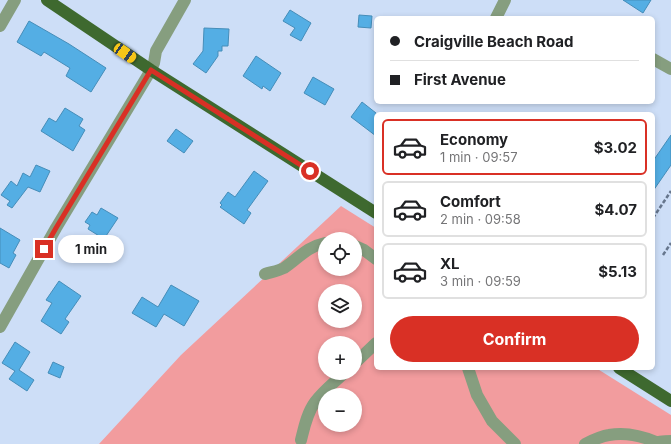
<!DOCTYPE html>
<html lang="en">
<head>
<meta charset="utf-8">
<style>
	:root { --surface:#fff; --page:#f6f6f6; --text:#202124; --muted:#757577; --line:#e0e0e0; --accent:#d93025 }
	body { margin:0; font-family:Inter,sans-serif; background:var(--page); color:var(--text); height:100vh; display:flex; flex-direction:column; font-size:15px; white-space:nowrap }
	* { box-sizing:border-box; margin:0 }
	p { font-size:13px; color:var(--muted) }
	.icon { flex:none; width:22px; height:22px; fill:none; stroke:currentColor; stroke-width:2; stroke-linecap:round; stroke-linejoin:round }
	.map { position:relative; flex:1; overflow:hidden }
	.sheet { position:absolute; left:374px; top:112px; width:281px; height:258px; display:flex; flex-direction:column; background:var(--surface); border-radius:6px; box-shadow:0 2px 6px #0003 }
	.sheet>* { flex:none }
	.top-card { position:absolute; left:374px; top:16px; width:281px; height:88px; border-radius:6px; box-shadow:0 2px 6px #0003; display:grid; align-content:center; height:88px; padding:0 16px; background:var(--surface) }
	.fabs { position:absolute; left:318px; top:232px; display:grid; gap:8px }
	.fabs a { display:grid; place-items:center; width:44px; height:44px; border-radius:50%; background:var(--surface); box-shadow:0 2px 6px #0003; font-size:20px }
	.end { position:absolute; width:18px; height:18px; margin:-9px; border:5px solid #d93025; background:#fff; box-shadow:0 0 0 2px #fff }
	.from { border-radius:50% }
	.bubble { position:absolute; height:28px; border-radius:14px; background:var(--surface); box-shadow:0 2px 6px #0003; font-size:13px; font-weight:700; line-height:28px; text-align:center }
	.car { position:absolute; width:12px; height:24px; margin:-12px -6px; border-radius:5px; box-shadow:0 0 3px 1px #0007; background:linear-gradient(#f5c518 24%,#345 0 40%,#f5c518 0 76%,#345 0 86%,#f5c518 0) }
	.top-card b { display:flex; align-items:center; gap:14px; height:38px; font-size:15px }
	.top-card b+b { border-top:1px solid var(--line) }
	.top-card i { width:10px; height:10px; background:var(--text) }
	ul { padding:7px 0 0; list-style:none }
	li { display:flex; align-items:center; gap:12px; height:56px; margin:0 8px 6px; padding:0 8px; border:2px solid var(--line); border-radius:6px }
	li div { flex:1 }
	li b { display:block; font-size:15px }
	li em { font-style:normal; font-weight:700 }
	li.on { border-color:var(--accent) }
	li>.icon { width:36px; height:36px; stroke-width:1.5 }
	.primary-button { display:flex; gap:8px; margin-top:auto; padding:8px 16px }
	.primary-button a { flex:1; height:46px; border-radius:24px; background:var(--accent); color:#fff; font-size:16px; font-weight:700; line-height:46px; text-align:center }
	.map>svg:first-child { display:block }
	.green { fill:#f29c9e; fill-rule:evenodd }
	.building { fill:#54aee4; stroke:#458db9 }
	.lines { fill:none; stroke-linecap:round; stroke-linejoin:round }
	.path { stroke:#66768d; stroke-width:2.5; stroke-dasharray:4 2; stroke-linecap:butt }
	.minor { stroke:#869e7f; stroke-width:12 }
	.major { stroke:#3e692f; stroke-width:12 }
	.route { stroke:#d93025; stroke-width:5 }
</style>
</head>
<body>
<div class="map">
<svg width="671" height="444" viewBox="0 0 671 444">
	<rect width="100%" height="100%" fill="#cddef7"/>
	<path class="green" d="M341,206L376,228V368H596L671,415V444H99L181,355ZM325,239H355V269H325ZM325,291H355V321H325ZM325,343H355V373H325ZM325,395H355V425H325Z"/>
	<g class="building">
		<path d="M623,0H651L643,13Z"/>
		<path d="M290,10L311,23L301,41L290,35L295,28L283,21Z"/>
		<path d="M359,15L372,16L371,28L358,27Z"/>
		<path d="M29,21L69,44L106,68L91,92L66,76L70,68L44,52L41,56L17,42Z"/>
		<path d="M204,28L229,29L228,46H222V51H218V56L206,73L193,64L203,51Z"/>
		<path d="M256,56L281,73L270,91L263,86L262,89L243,76Z"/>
		<path d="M313,77L334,89L325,105L304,93Z"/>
		<path d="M362,102L376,113V136L351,117Z"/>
		<path d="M65,108L83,119L79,126L85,130L73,151L41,131L49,118L56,122Z"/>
		<path d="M176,129L193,141L184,153L167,141Z"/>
		<path d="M671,135V165L653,191V161Z"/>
		<path d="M36,165L50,171L40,192L28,187L12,208L7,205L10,201L1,195L11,181L17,186L23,173L30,177Z"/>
		<path d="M254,171L268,181L247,210L251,213L244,224L220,207L222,205L220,203L228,192L235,197Z"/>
		<path d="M101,208L118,218L104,239L88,229L90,225L85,222L92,212L97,215Z"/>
		<path d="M0,228L20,240L13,253L16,255L9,268L0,263Z"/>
		<path d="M59,281L81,296L65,319L69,322L61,334L41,321L52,303L46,300Z"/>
		<path d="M171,285L199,301L184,326L164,314L156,327L132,313L142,297L158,307Z"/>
		<path d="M15,342L30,352L19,370L34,380L27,391L9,379L15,371L2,363Z"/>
		<path d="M53,362L64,367L60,378L48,373Z"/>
	</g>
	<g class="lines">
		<g class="path">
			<path d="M653,218L671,191"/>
			<path d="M663,255L671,243"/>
		</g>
		<g class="minor">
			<path d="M496,18L505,0"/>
			<path d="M0,26L15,0"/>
			<path d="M653,59L671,69"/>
			<path d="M355,246L364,250L376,259"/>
			<path d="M265,274C271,272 278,271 284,268C299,258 306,247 325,243"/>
			<path d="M0,327L56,228L151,70L154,63L156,51L185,0"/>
			<path d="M355,363L376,343"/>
			<path d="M468,368L477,395L492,421L515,444"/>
			<path d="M301,440C304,428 307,413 315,402C323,391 335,382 344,373"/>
			<path d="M585,444C593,440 601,436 609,435C625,432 642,436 656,442"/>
			<path d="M652,444C659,441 664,441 671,441"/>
		</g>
		<g class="major">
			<path d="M47,0L151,70L376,213"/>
			<path d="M619,368L671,401"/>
		</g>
	</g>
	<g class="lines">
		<path class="route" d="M44,249L56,228L151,70L310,171"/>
	</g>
</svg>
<div class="fabs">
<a><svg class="icon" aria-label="locate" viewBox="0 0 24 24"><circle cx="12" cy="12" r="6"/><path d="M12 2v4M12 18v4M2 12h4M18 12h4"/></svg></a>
<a><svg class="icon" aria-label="layers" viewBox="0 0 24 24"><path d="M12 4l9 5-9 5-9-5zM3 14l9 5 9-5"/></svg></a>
<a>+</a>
<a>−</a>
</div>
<i class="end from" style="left:310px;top:171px"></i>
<i class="end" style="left:44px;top:249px"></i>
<div class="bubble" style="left:58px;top:235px;width:66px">1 min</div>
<i class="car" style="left:125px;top:53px;rotate:124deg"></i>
<div class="top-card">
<b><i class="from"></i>Craigville Beach Road</b>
<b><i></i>First Avenue</b>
</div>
<section class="sheet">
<ul>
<li class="on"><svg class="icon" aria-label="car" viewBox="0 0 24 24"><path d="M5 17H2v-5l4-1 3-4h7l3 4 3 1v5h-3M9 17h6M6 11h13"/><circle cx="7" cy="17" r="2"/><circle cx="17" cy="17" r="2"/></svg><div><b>Economy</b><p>1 min · 09:57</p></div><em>$3.02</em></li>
<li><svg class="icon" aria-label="car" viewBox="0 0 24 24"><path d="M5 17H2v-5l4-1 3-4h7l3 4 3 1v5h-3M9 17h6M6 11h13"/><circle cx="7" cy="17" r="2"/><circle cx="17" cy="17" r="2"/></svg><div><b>Comfort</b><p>2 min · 09:58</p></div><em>$4.07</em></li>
<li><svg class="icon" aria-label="car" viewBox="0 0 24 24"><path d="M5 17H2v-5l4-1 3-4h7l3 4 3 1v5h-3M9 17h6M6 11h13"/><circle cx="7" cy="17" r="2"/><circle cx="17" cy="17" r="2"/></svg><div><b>XL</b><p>3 min · 09:59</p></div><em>$5.13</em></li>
</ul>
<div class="primary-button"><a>Confirm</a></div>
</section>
</div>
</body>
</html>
